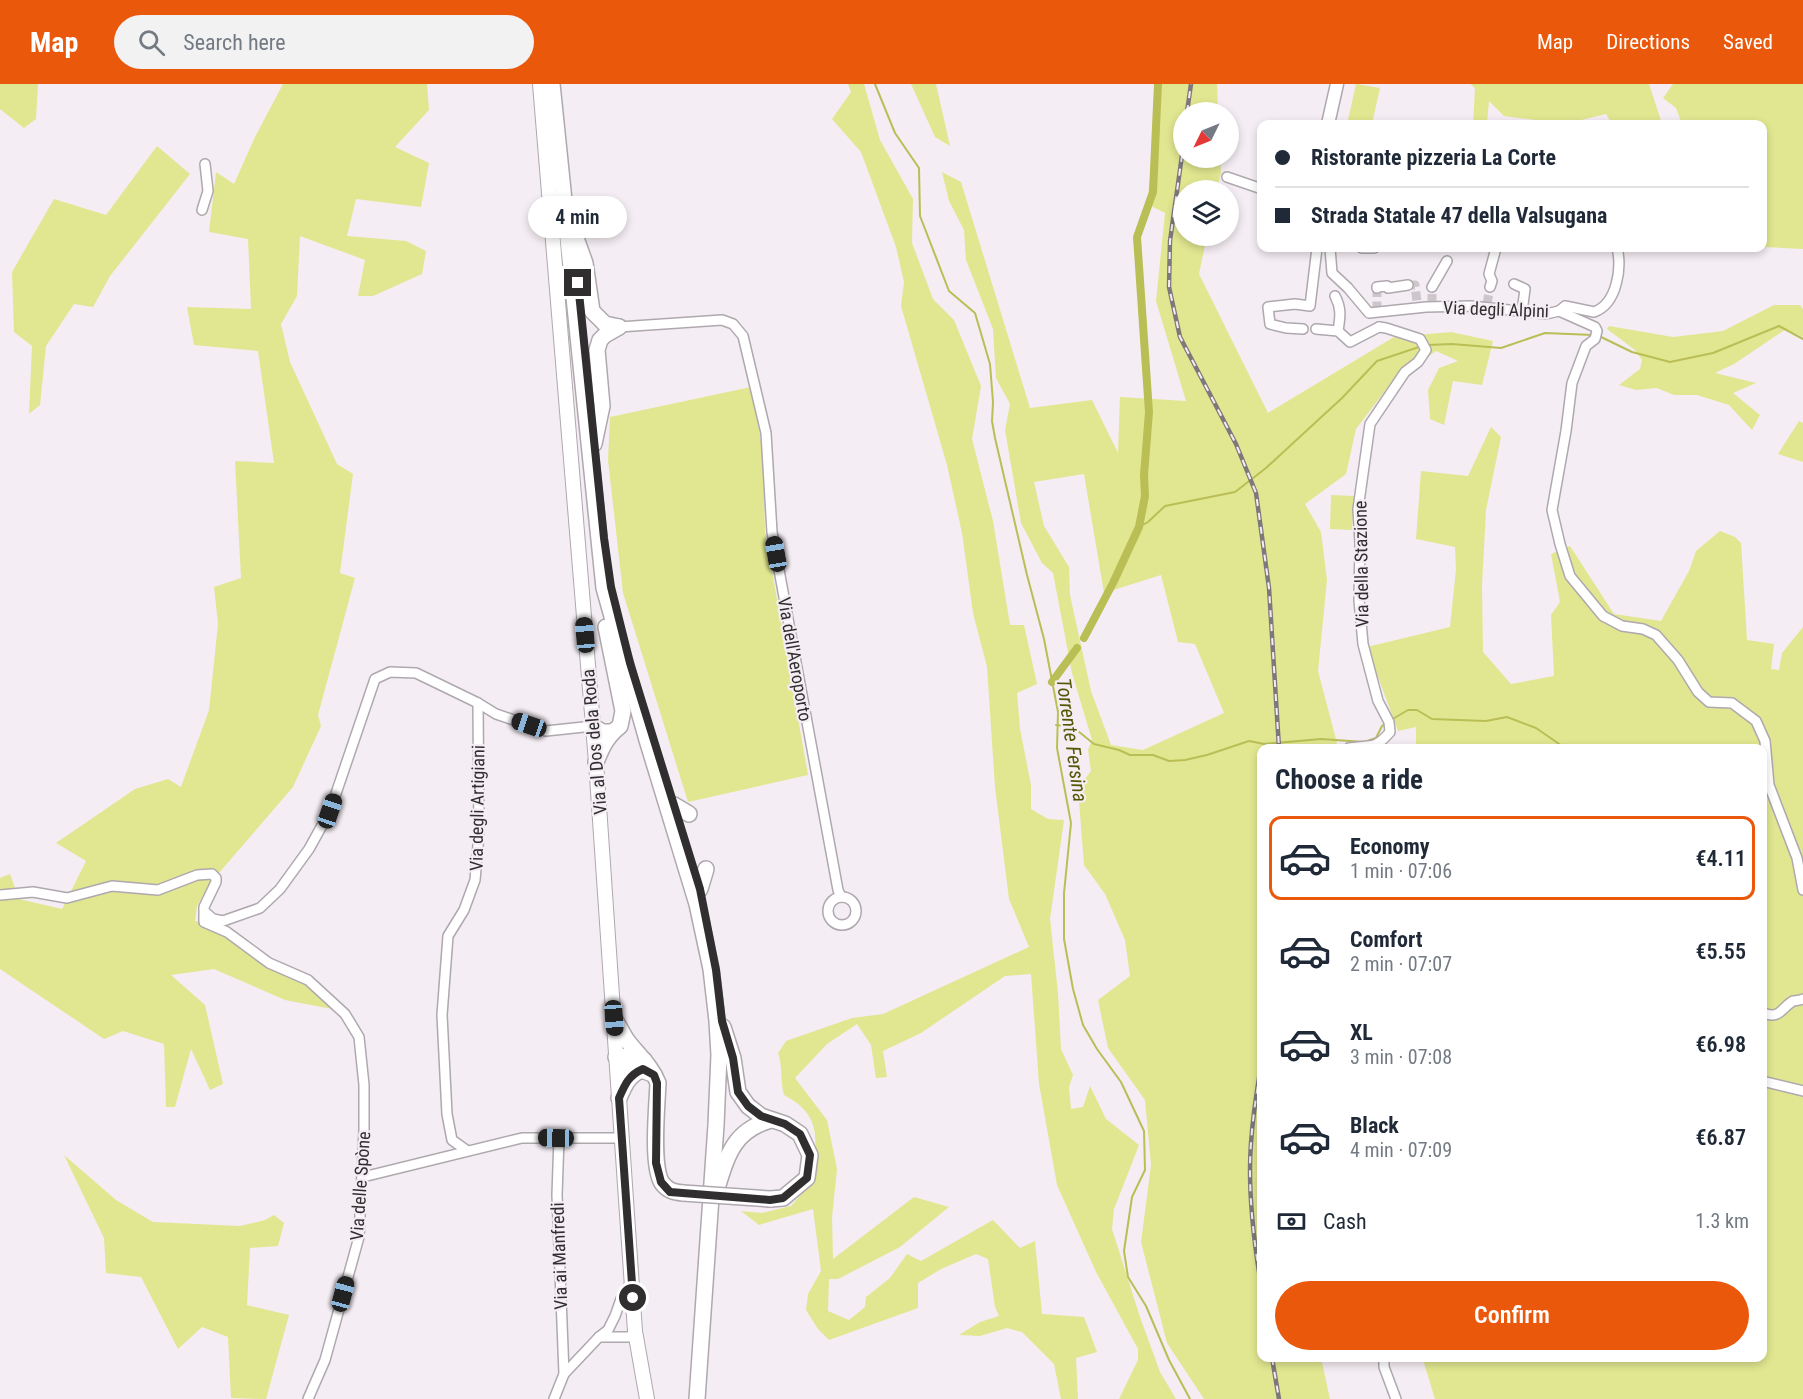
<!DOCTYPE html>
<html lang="en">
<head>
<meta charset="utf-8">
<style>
	:root { --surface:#fff; --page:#f2f2f3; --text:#1f2937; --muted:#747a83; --line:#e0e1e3; --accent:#ea580c }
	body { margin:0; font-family:"Roboto Condensed",sans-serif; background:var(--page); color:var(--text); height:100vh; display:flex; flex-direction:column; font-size:22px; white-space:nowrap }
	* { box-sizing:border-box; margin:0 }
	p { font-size:20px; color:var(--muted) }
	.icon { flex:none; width:33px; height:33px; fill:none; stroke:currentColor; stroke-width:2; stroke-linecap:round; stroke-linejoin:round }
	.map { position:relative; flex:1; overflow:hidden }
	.side { position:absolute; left:1257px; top:660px; width:510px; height:618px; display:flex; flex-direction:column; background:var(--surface); border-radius:12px; box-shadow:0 3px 9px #0003 }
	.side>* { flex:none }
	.banner { position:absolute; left:1257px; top:36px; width:510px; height:132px; border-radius:12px; box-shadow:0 3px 9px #0003; display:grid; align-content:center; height:132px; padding:0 18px; background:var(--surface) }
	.needle { width:39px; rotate:227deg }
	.buttons { position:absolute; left:1173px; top:18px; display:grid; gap:12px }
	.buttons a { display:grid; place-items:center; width:66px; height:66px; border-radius:50%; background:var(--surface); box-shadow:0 3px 9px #0003; font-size:30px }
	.end { position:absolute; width:27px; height:27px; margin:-14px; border:8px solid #312e30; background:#fff; box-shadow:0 0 0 3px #fff }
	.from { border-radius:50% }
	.bubble { position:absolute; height:42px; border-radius:21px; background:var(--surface); box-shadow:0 3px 9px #0003; font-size:20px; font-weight:600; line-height:42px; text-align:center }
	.car { position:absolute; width:18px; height:36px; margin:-18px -9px; border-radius:8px; box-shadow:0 0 4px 2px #0007; background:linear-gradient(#222 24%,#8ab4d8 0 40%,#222 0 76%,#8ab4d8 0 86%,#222 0) }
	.banner b { display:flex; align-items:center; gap:21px; height:57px; font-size:22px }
	.banner b+b { border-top:2px solid var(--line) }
	.banner i { width:15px; height:15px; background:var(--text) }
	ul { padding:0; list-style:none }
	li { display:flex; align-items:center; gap:18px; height:84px; margin:0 12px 9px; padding:0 6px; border:3px solid transparent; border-radius:12px }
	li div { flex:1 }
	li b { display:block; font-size:22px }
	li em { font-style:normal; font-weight:600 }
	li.on { border-color:var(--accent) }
	li>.icon { width:54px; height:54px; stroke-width:1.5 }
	h2 { padding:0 18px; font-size:27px; line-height:72px }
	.pay { display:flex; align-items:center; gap:15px; height:66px; padding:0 18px; font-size:22px }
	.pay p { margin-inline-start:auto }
	.primary-button { display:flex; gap:12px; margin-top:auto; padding:12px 18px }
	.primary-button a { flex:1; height:69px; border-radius:36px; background:var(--accent); color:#fff; font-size:24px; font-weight:600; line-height:69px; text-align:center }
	header { display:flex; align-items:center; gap:36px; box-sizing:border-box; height:84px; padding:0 30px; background:var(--accent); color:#fff }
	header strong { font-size:28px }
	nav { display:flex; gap:33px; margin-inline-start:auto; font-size:21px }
	.search { width:420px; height:54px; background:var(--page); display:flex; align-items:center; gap:15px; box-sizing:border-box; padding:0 21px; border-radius:33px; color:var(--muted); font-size:22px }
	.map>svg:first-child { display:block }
	.green { fill:#e1e790; fill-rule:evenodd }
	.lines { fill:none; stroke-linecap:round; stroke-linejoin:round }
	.stream { stroke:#b9be55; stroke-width:2 }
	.canal { stroke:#b9be55; stroke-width:8 }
	.minor-tunnel { stroke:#cdc7cc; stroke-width:9; stroke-dasharray:9 4.5; stroke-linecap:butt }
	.minor-casing { stroke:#afa8ae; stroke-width:12 }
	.tertiary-casing { stroke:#afa8ae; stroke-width:15 }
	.secondary-casing { stroke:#afa8ae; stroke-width:16 }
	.trunk-casing { stroke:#afa8ae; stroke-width:18 }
	.minor { stroke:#fff; stroke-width:9 }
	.tertiary { stroke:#fff; stroke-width:12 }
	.secondary { stroke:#fff; stroke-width:14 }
	.trunk { stroke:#fff; stroke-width:15 }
	.rail-casing { stroke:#7d787c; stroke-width:4.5 }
	.rail { stroke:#f4edf3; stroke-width:2; stroke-dasharray:7; stroke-linecap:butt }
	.trunk-bridge-casing { stroke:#afa8ae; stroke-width:18; stroke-linecap:butt }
	.trunk-bridge { stroke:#fff; stroke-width:15 }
	.route { stroke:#312e30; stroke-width:8 }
	.labels { text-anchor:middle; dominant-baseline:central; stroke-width:4.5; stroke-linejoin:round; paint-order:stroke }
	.street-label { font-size:18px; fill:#312e30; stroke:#f4edf3 }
	.water-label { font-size:20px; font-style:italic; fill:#545704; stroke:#f4edf3 }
</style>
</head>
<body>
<header>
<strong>Map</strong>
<div class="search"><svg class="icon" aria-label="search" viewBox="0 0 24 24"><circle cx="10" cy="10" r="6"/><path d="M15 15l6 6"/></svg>Search here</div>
<nav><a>Map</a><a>Directions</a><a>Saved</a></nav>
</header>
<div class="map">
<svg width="1803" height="1315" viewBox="0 0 1803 1315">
	<rect width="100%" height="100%" fill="#f4edf3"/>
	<g class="green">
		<path d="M0,0H38L36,35L24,44L0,25Z"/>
		<path d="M283,0H427L429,26L395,63L429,79L421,123L356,115L347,152L406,157L426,167L422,190L373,212H358L365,176L300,152L297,212L281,240L290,278L337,380L353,390L340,489L355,494L318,631L321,642L293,703L212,797L197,822L195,837L227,841L310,903L332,925L285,916L214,885L171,891L205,921L223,1000L210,1006L191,965L175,1023H166L164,960L123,947L104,955L0,885V794L10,790L19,815L62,825L86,777L56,759L135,705L168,695L181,703L209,626L218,540L214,503L241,494L235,377L274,379L258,267L194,261L187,223L251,225L248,155L209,148L216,88L234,100L255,53Z"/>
		<path d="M848,0H864L880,56L913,115L912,159L933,215L954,236L981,302L972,355L993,437L1010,541H1024L1037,600L1017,609L1020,645L1031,701V725L1048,735L1064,736L1050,835L1058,909L1061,965L1073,991L1069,1003L1071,1025L1083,1023L1090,1002L1106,1035L1139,1061L1114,1125L1112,1145L1140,1233L1160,1288L1176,1315H1119L1138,1276V1265L1096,1188L1057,1101L1039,1000L1031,890L1005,892L921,949L883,967L887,993L876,994L871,961L857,940L827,960L795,994L827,1036L837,1085L832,1133L833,1175L914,1113L949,1123L900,1163L838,1195H829L828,1227L849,1236L865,1223L866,1213L890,1194L907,1170L921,1177L993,1136L1020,1164L1035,1157L1042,1230L1084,1233L1097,1268L1076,1274L1078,1315H1061L1054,1280L1022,1248L1007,1244L980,1252L959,1251L980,1238L999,1232L995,1223L988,1175L976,1170L941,1185L918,1199V1224L829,1256L818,1245L806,1226L808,1210L821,1187L813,1125L759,1141L741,1127L762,1129L791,1122L814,1096C815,1056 824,1032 784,1011C780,997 783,983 778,969L786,957L852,934L883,930L1029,863L1009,815L995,703L987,583L973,529L962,449L947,381L901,222L904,198L896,163L861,68L832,35L851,8Z"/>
		<path d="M911,0H936L950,62L935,53Z"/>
		<path d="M1161,0H1217L1218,28H1184V74H1220L1221,89L1217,106H1184V152H1207L1199,190L1268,329L1394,253L1451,248L1493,257L1482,301L1453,297L1444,341L1430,335L1428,306L1439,284L1458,277L1436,267L1391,299L1356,345L1346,390L1305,420L1321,448L1327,496L1318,587L1337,659L1333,664H1262V1274H1321L1330,1315H1204L1167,1259L1141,1158L1151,1081L1145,1016L1108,964L1098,916L1130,892L1125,856L1105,810L1084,781L1078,704L1091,687L1088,666L1092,656L1072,589L1053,489L1042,479L1021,439L1005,346L1010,320L996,294L993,245L966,176L964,146L949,117L942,88L961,98L1030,324L1092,316L1118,369L1120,313L1186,317L1156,217L1165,129L1147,120ZM1084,390L1104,509L1161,491L1178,558L1195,560L1224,629L1143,666L1111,661L1091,607L1070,511L1069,483L1044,442L1034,398Z"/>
		<path d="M1356,0L1380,4L1372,40L1348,36Z"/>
		<path d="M1470,0H1649L1662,40H1612L1606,30L1565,40L1504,32L1489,17L1487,40H1473L1475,4Z"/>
		<path d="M1673,0H1803V165L1763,163L1762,40H1682L1676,24L1663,14Z"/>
		<path d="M157,62L190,90L110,192L93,223L74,220L46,262L40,321L29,330L32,262L14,248L12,188L54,115L106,131Z"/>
		<path d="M1774,221H1800L1803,225V253L1786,245L1734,280L1715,289L1756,299L1733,309L1760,331L1752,346L1729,321L1697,311H1674L1657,304L1636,306L1619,301L1640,285L1642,276L1635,266L1607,245L1609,242L1673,253L1723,247Z"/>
		<path d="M751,303L763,368L765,447L808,691L688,718L623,509L608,376L610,333Z"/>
		<path d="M1799,337L1803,339V378L1778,370Z"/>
		<path d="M1491,343L1501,353L1486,426L1482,501L1483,568L1511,600L1554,592L1551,531L1560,518L1551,470L1570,462L1614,530L1661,537L1689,487L1696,467L1720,447L1735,453L1741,459L1747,556L1774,560L1771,585L1779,586L1782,569L1803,543V1315H1435L1424,1279L1421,1274H1762V664H1416V643L1398,647L1367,563L1450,543L1456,485L1455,463L1416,455L1421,387L1468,392Z"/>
		<path d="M1331,411L1354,412L1352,446L1330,445Z"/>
		<path d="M64,1071L116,1116L153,1138L240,1142L265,1136L274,1131L284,1139L278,1162L250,1164L247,1221L289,1231L266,1315L231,1314L228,1253L202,1243L178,1265L141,1193L106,1189L104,1154Z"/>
	</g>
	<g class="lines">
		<g class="stream">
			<path d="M875,0L895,49L919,84L920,132L949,207L975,229L990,280L993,318L992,337L995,354L1027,491L1044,555L1058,628L1057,664L1071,739L1064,809V855L1073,905L1083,941L1097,965L1121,998L1144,1047L1145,1086L1132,1113L1124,1167L1128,1193L1146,1222L1169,1276L1190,1315"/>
			<path d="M1599,252L1632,268L1670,278L1713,269L1779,242L1803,255"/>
			<path d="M1428,261L1452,260L1501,264L1545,249L1593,251"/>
			<path d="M1139,443L1148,438L1165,422L1235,408L1266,384L1342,314L1377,277L1422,262"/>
			<path d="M1391,636L1408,626H1417L1432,635L1486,637L1507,633L1536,644L1565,664"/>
			<path d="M1056,641L1073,643L1094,660L1119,666L1130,671H1153L1169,677L1185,676L1207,671L1249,657L1264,660L1321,655L1364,658L1376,654L1382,642L1386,639"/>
		</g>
		<g class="canal">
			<path d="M1084,554L1113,499L1139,443L1145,412L1144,391L1149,328L1137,153L1153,108L1158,0"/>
			<path d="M1052,598L1077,564"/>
		</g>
		<g class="minor-tunnel">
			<path d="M1408,201H1415L1417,218"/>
			<path d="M1377,204V224"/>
			<path d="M1432,219V203"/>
			<path d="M1487,220L1490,203"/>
		</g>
		<defs>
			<g id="minor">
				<path d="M1227,93L1262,105"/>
				<path d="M202,126L208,107L205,80"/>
				<path d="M1330,164L1332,189L1348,204L1369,229L1426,223L1471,222L1546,230L1559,227L1595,243L1597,247L1595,255L1586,262L1572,299L1566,347L1552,426L1560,460L1570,492L1603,532L1622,542L1643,545L1656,551L1678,576L1698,608L1709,618L1732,619L1756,637L1765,657L1769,701L1797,774L1803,806"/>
				<path d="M1362,164H1374"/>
				<path d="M1514,200L1525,205L1522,228"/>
				<path d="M1432,203L1447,177"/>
				<path d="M1490,203L1492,197L1489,190L1496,164"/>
				<path d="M1377,204V203L1387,202L1388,204L1408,201"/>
				<path d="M1335,212C1342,225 1340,234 1338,247"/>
				<path d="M1559,227L1565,222L1594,228C1617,220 1622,184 1617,164"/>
				<path d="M619,243L722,236L733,240L743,252L766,349L772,448L838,806L841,813"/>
				<path d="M1303,245L1286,244L1270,240L1268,223L1295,220L1310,222L1317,164"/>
				<path d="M1316,245L1338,247L1350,258L1379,243"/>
				<path d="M1349,664C1370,660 1374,667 1390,648L1389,638L1378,617L1363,560L1359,516L1360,459L1358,425L1370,340L1405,288L1418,278L1426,266L1420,255L1386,244L1379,243"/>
				<path d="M0,811L33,808L67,814L112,802L158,806L197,791L212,790L216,794V798L204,823V838L227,848L269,879L308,896L345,930L359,953L364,1001V1046L359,1153L325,1276L308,1315"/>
				<circle cx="842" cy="827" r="14"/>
				<path d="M205,828L213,835L223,837L260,824L280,805L309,765L330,727L375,595L390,588L416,589L478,619L496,630L546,647L593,642"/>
				<path d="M1762,928C1779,937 1781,924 1793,917C1794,917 1801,916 1803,915"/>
				<path d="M1762,997L1803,1007"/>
				<path d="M466,1066L452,1056L447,1030L442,931L448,852L464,826L475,796L479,750L478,619"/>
				<path d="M363,1093L522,1054H620"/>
				<path d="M599,1253H636"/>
				<path d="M1384,1274V1283L1396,1315"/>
				<path d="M564,1290L599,1253L608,1246L615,1232L621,1215L631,1198"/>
				<path d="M554,1315L564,1290L557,1111L559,1054"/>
			</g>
			<path id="tertiary" d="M1328,40L1337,0"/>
			<path id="secondary" d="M540,0L596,678L635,1247L647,1315"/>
			<g id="trunk">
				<path d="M552,0L604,504L647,656L697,820L711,885L717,937L719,971L716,1041L697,1315"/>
				<path d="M572,143L585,179L592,227L605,240L619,243"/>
				<path d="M594,360L602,322L597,266L600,256L605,251L619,243"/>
				<path d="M593,642L602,648H612"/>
				<path d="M596,678C602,663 607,652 620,642L623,627L606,543"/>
				<path d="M674,721L689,730"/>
				<path d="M700,805L706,785"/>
				<path d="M614,934C618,941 622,948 626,955C637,970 651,981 658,999C657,1022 651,1082 662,1099C668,1107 674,1108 683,1109"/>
				<path d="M723,943L733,974L738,1008L748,1022L761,1032L785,1040L800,1050L810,1071L807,1094L783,1114L770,1115"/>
				<path d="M644,976L635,972L616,973C629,987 639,983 654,991"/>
				<path d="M619,1014C625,1000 629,991 643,985"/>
				<path d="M718,1101C728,1069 735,1046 771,1036"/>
			</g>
		</defs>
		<use href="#minor" class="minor-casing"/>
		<use href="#tertiary" class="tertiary-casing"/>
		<use href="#secondary" class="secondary-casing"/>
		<use href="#trunk" class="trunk-casing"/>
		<use href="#minor" class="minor"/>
		<use href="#tertiary" class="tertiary"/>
		<use href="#secondary" class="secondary"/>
		<use href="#trunk" class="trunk"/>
		<defs>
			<g id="rail">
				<path d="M1187,28L1191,0"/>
				<path d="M1184,57L1170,157L1169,203L1180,253L1236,360L1256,409L1269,504L1279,664"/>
				<path d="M1262,975C1256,1012 1250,1049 1250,1086C1250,1126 1255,1166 1262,1206"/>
				<path d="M1272,1274L1279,1315"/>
			</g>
		</defs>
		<use href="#rail" class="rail-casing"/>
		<use href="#rail" class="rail"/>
		<defs>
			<path id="trunk-bridge" d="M683,1109L770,1115"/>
		</defs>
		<use href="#trunk-bridge" class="trunk-bridge-casing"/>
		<use href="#trunk-bridge" class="trunk-bridge"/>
	</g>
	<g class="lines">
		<path class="route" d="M578,199L604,454L611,503L630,579L700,805L716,886L722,937L733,974L738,1008L748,1022L761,1032L785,1040L800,1050L810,1071L807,1094L783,1114L770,1116L670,1108L661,1098L656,1079L657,999L654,991L643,985C629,991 625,1000 619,1014L633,1214"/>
	</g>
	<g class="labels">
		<g class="street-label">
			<text transform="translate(1496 225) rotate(2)">Via degli Alpini</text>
			<text transform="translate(1361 480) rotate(-91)">Via della Stazione</text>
			<text transform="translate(795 575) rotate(80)">Via dell'Aeroporto</text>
			<text transform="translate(594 658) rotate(-95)">Via al Dos dela Roda</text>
			<text transform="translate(477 724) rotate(-89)">Via degli Artigiani</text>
			<text transform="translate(360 1102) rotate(-86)">Via delle Spòne</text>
			<text transform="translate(559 1172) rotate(-92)">Via ai Manfredi</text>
		</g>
		<g class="water-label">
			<text transform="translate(1072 656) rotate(82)">Torrente Fersina</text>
		</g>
	</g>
</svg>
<div class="buttons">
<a><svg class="needle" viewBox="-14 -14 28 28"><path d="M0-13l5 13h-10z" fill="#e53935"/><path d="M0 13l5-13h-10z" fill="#747a83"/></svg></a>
<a><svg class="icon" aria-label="layers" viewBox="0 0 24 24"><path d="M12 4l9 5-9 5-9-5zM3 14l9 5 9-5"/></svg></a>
</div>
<i class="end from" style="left:633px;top:1214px"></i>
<i class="end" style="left:578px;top:199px"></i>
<div class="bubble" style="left:528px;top:112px;width:99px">4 min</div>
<i class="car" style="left:776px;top:470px;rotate:350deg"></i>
<i class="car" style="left:585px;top:551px;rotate:355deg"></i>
<i class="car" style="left:529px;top:641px;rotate:289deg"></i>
<i class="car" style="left:330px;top:727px;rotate:19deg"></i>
<i class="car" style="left:614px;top:934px;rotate:176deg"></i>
<i class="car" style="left:556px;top:1054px;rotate:271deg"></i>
<i class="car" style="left:343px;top:1210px;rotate:15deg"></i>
<div class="banner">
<b><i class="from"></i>Ristorante pizzeria La Corte</b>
<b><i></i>Strada Statale 47 della Valsugana</b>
</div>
<section class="side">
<h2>Choose a ride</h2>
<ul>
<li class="on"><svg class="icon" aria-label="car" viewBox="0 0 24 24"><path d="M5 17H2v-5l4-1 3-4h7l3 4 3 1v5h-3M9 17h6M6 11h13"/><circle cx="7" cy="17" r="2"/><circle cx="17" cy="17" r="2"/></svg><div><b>Economy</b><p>1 min · 07:06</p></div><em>€4.11</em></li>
<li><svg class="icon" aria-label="car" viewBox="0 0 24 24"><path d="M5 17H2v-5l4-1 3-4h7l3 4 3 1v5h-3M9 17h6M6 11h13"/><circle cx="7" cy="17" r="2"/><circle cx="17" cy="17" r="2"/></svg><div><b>Comfort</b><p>2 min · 07:07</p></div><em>€5.55</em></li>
<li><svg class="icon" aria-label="car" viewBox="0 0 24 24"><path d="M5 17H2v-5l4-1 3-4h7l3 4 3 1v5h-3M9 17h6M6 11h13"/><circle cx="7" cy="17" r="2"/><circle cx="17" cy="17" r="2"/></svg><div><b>XL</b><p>3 min · 07:08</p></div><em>€6.98</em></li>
<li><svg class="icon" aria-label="car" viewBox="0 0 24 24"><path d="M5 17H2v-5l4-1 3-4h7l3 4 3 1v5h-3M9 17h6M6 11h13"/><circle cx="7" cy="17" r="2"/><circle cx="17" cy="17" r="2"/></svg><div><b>Black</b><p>4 min · 07:09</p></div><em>€6.87</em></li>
</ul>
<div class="pay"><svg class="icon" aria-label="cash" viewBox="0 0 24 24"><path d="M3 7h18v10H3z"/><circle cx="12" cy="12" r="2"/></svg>Cash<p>1.3 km</p></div>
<div class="primary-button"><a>Confirm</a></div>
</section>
</div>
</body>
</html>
